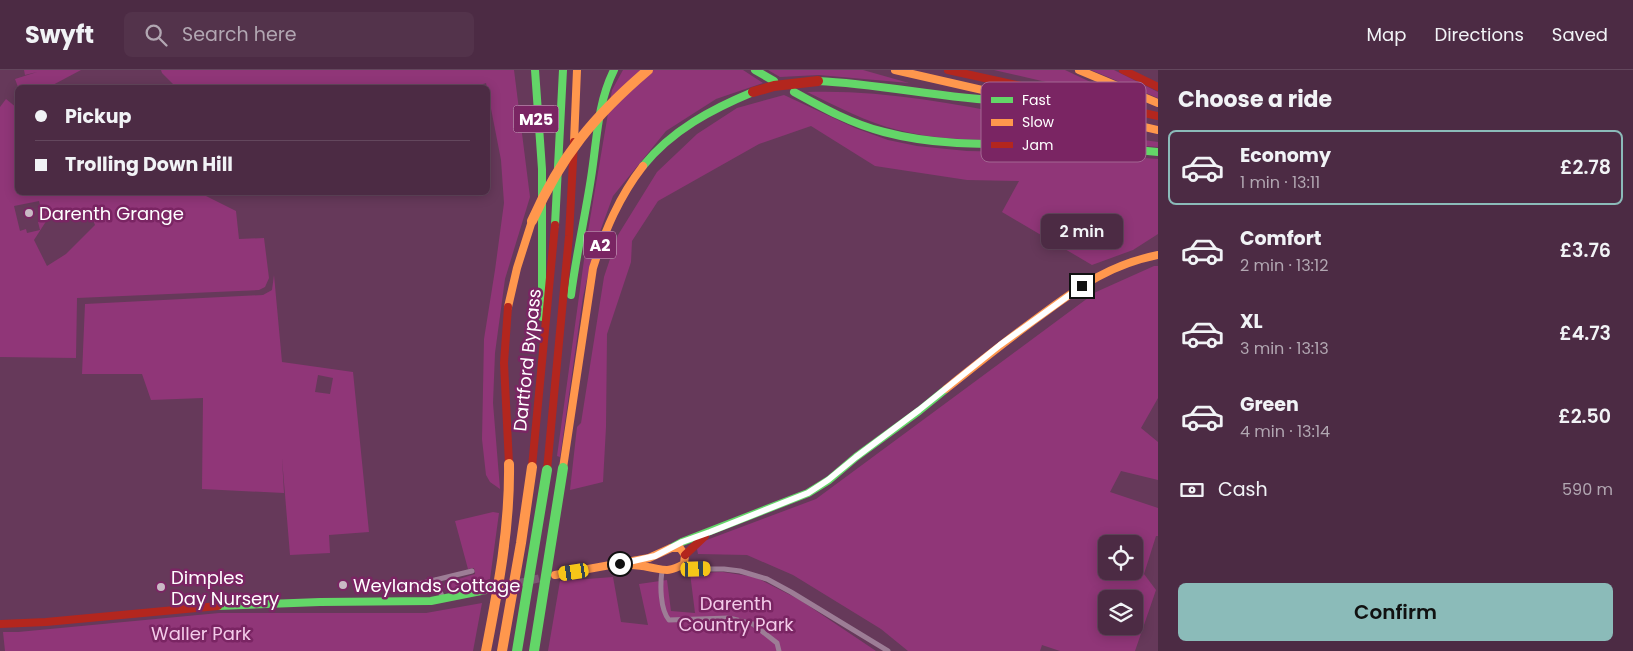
<!DOCTYPE html>
<html lang="en">
<head>
<meta charset="utf-8">
<style>
	:root { --surface:#4c2b44; --page:#53334b; --text:#f1f3f6; --muted:#b2a7b2; --line:#63475d; --accent:#8bbbb9 }
	body { margin:0; font-family:Poppins,sans-serif; background:var(--page); color:var(--text); height:100vh; display:flex; flex-direction:column; font-size:19px; white-space:nowrap }
	* { box-sizing:border-box; margin:0 }
	p { font-size:16px; color:var(--muted) }
	.icon { flex:none; width:28px; height:28px; fill:none; stroke:currentColor; stroke-width:2; stroke-linecap:round; stroke-linejoin:round }
	.map { position:relative; flex:1; overflow:hidden }
	.details { display:flex; flex-direction:column; background:var(--surface); width:475px }
	.details>* { flex:none }
	.hud { position:absolute; left:15px; top:15px; width:475px; height:110px; border-radius:8px; box-shadow:0 2px 12px #0003,0 0 0 1px var(--line); display:grid; align-content:center; height:110px; padding:0 20px; background:var(--surface) }
	.fabs { position:absolute; left:1098px; top:465px; display:grid; gap:10px }
	.fabs a { display:grid; place-items:center; width:45px; height:45px; border-radius:8px; background:var(--surface); box-shadow:0 2px 12px #0003,0 0 0 1px var(--line); font-size:25px }
	.end { position:absolute; width:22px; height:22px; margin:-11px; border:6px solid #fff; background:#111; box-shadow:0 0 0 2px #111 }
	.from { border-radius:50% }
	.bubble { position:absolute; height:35px; border-radius:8px; background:var(--surface); box-shadow:0 2px 12px #0003,0 0 0 1px var(--line); font-size:16px; font-weight:600; line-height:35px; text-align:center }
	.car { position:absolute; width:15px; height:30px; margin:-15px -8px; border-radius:6px; box-shadow:0 0 4px 1px #0007; background:linear-gradient(#f5c518 24%,#345 0 40%,#f5c518 0 76%,#345 0 86%,#f5c518 0) }
	.hud b { display:flex; align-items:center; gap:18px; height:48px; font-size:19px }
	.hud b+b { border-top:1px solid var(--line) }
	.hud i { width:12px; height:12px; background:var(--text) }
	ul { padding:0; list-style:none }
	li { display:flex; align-items:center; gap:15px; height:75px; margin:0 10px 8px; padding:0 10px; border:2px solid transparent; border-radius:8px }
	li div { flex:1 }
	li b { display:block; font-size:19px }
	li em { font-style:normal; font-weight:600 }
	li.on { border-color:var(--accent) }
	li>.icon { width:45px; height:45px; stroke-width:1.5 }
	h2 { padding:0 20px; font-size:22px; line-height:60px }
	.pay { display:flex; align-items:center; gap:12px; height:55px; padding:0 20px; font-size:19px }
	.pay p { margin-inline-start:auto }
	.cta { display:flex; gap:10px; margin-top:auto; padding:10px 20px }
	.cta a { flex:1; height:58px; border-radius:8px; background:var(--accent); color:#111; font-size:20px; font-weight:600; line-height:58px; text-align:center }
	header { display:flex; align-items:center; gap:30px; box-sizing:border-box; height:70px; padding:0 25px; background:var(--surface); border-bottom:1px solid var(--line) }
	header strong { font-size:24px }
	nav { display:flex; gap:28px; margin-inline-start:auto; font-size:18px }
	.search { width:350px; height:45px; background:var(--page); display:flex; align-items:center; gap:12px; box-sizing:border-box; padding:0 18px; border-radius:8px; color:var(--muted); font-size:19px }
	main { display:flex; flex:1; min-height:0 }
	.map>svg:first-child { display:block }
	.green { fill:#903678; fill-rule:evenodd }
	.lines { fill:none; stroke-linecap:round; stroke-linejoin:round }
	.secondary-tunnel { stroke:#7d5773; stroke-width:8; stroke-dasharray:8 4; stroke-linecap:butt }
	.street { stroke:#9d7d96; stroke-width:5 }
	.fast { stroke:#63d668; stroke-width:8 }
	.slow { stroke:#ff974d; stroke-width:8 }
	.jam { stroke:#b3261e; stroke-width:8 }
	.fast-bridge { stroke:#63d668; stroke-width:10 }
	.slow-bridge { stroke:#ff974d; stroke-width:10 }
	.jam-bridge { stroke:#b3261e; stroke-width:10 }
	.route { stroke:#fff; stroke-width:6 }
	.poi-dot { fill:#c9bac5; stroke:#7a2563; stroke-width:2 }
	.labels { text-anchor:middle; dominant-baseline:central; stroke-width:5; stroke-linejoin:round; paint-order:stroke }
	.shield { fill:#7a2563; stroke:#d7bed0; stroke-width:1 }
	.shield-label { font-size:16px; font-weight:bold; fill:#fff }
	.poi-label { font-size:18px; fill:#fff; stroke:#7a2563; text-anchor:start }
	.street-label { font-size:18px; fill:#fff; stroke:#7a2563 }
	.park-label { font-size:18px; fill:#f3cbe9; stroke:#7a2563 }
	.key { fill:#7a2563; stroke:#a26692; stroke-width:1 }
	.key-label { font-size:14px; fill:#fff }
</style>
</head>
<body>
<header>
<strong>Swyft</strong>
<div class="search"><svg class="icon" aria-label="search" viewBox="0 0 24 24"><circle cx="10" cy="10" r="6"/><path d="M15 15l6 6"/></svg>Search here</div>
<nav><a>Map</a><a>Directions</a><a>Saved</a></nav>
</header>
<main>
<div class="map">
<svg width="1158" height="581" viewBox="0 0 1158 581">
	<rect width="100%" height="100%" fill="#66395a"/>
	<g class="green">
		<path d="M24,0H81L49,17H18L15,9L37,2L25,5Z"/>
		<path d="M161,0H514L530,127L505,209L495,283L493,333L500,419L490,412L486,405L482,369L484,269L495,200L504,133L501,90L486,13L472,18H177L162,3Z"/>
		<path d="M623,0H743L763,13L716,29L666,61L613,126L594,178L583,227L560,387L557,386L588,161L612,20Z"/>
		<path d="M768,0H863L909,13L819,5L780,7Z"/>
		<path d="M994,0H1065L1101,17L1098,24Z"/>
		<path d="M1091,0H1114L1158,22V28Z"/>
		<path d="M807,22C927,18 1040,56 1158,72V77C1119,74 1080,71 1041,70C993,70 945,72 898,60C866,52 836,36 807,22Z"/>
		<path d="M784,25L855,58L888,70L917,76L967,81L1078,83L1158,89V164L1133,180L1092,195L1002,142L1019,111L967,110L875,96L811,56L759,74L658,131L632,171L631,192L607,264L606,357L603,412L570,420L577,357L581,353L604,207L618,165L657,102L697,64L737,38Z"/>
		<path d="M6,29L17,38L18,122L200,123L236,141L239,169L264,168L269,208L265,217L259,220L77,228L76,288L0,287V37ZM39,131L44,150L38,152L40,160L27,163L26,159L20,161L14,136ZM66,138L67,150L91,145L95,155L66,184L47,196L34,170L52,142Z"/>
		<path d="M1154,196H1158V328L1141,358L1158,372V410L1121,401L1110,422L1158,438V466H1156L1144,504L1156,520L1135,581H1060L1042,575L1040,581H908L881,559L793,505L747,485L698,484L696,474L816,429L1096,222ZM1106,474H1134V501H1106ZM1106,529H1134V556H1106Z"/>
		<path d="M274,205L282,292L353,302L369,462L329,465L330,483L290,485L282,388L284,423L202,419L203,328L151,330L142,304H82L85,234L263,225L272,220ZM318,305L333,308L330,324L315,322Z"/>
		<path d="M493,442L499,443L490,509L450,522L446,521L444,516L449,512L475,504L474,498L468,499L455,451Z"/>
		<path d="M723,502L755,507L800,530L876,581H548L560,511L613,507L621,552L648,555L639,514L667,510L671,541L695,543L690,503Z"/>
		<path d="M482,533L473,581H5L3,562H18L219,543H426Z"/>
	</g>
	<g class="lines">
		<path class="secondary-tunnel" d="M496,518L550,506"/>
		<g class="street">
			<path d="M684,494L697,499H724L740,501L767,509L791,522L888,581"/>
			<path d="M662,501C660,515 660,539 669,550L729,548L753,554L777,573L779,581"/>
			<path d="M436,510L443,529"/>
			<path d="M398,519L472,501"/>
		</g>
		<g class="fast">
			<path d="M535,0L542,99V247"/>
			<path d="M755,0L774,11"/>
			<path d="M818,11C881,14 942,28 1005,31"/>
			<path d="M794,22C823,38 852,54 884,62C937,76 990,74 1044,75C1082,76 1120,78 1158,82"/>
			<path d="M643,96C672,60 712,39 753,22"/>
			<path d="M555,155L563,0"/>
			<path d="M571,225C576,186 585,147 591,108C597,71 597,34 614,0"/>
			<path d="M671,478L682,472L808,423L829,410L856,387L919,341L946,319"/>
			<path d="M218,536L320,532L431,531L491,519"/>
		</g>
		<g class="slow">
			<path d="M895,0L1158,60"/>
			<path d="M1079,0L1158,33"/>
			<path d="M574,72L577,0"/>
			<path d="M508,237L517,198L532,151"/>
			<path d="M946,319C977,294 1007,270 1040,246C1080,217 1108,195 1158,185"/>
			<path d="M563,398L593,198C605,160 619,127 643,96"/>
			<path d="M555,505L649,488L671,478H680L685,485L684,494C667,503 666,500 648,497C639,495 629,495 619,494"/>
		</g>
		<g class="jam">
			<path d="M948,0L1158,46"/>
			<path d="M1123,0L1158,17"/>
			<path d="M508,237L504,293L509,394"/>
			<path d="M532,397L555,155"/>
			<path d="M547,400L569,166L574,72"/>
			<path d="M685,485L705,466"/>
			<path d="M0,554L46,552L218,536"/>
		</g>
		<g class="fast-bridge">
			<path d="M517,581L547,400"/>
			<path d="M534,581L563,398"/>
		</g>
		<g class="slow-bridge">
			<path d="M532,151C561,86 594,46 648,0"/>
			<path d="M486,581C498,519 510,458 509,394"/>
			<path d="M502,581L521,473L532,397"/>
		</g>
		<path class="jam-bridge" d="M753,22L774,16L818,11"/>
	</g>
	<g class="lines">
		<path class="route" d="M620,494L655,486L682,472L710,462L808,423L828,410L856,387L919,340L1000,275L1082,216"/>
	</g>
	<g class="poi-dot">
		<circle cx="29" cy="143" r="5"/>
		<circle cx="343" cy="515" r="5"/>
		<circle cx="161" cy="517" r="5"/>
	</g>
	<g class="labels">
		<g class="shield">
			<rect x="513.5" y="35.5" width="45" height="27" rx="4"/>
			<rect x="584" y="161.5" width="32" height="27" rx="4"/>
		</g>
		<g class="shield-label">
			<text x="536" y="49">M25</text>
			<text x="600" y="175">A2</text>
		</g>
		<g class="poi-label">
			<text x="39" y="143">Darenth Grange</text>
			<text x="171" y="507">Dimples<tspan x="171" dy="21">Day Nursery</tspan></text>
			<text x="353" y="515">Weylands Cottage</text>
		</g>
		<g class="street-label">
			<text transform="translate(527 290) rotate(-84)">Dartford Bypass</text>
		</g>
		<g class="park-label">
			<text x="736" y="533">Darenth<tspan x="736" dy="21">Country Park</tspan></text>
			<text x="201" y="563">Waller Park</text>
		</g>
	</g>
	<rect x="981" y="12" width="165" height="80" rx="8" class="key"/>
	<rect x="991" y="27" width="22" height="6" fill="#63d668"/>
	<rect x="991" y="49" width="22" height="7" fill="#ff974d"/>
	<rect x="991" y="72" width="22" height="6" fill="#b3261e"/>
	<g class="key-label">
		<text x="1022" y="35">Fast</text>
		<text x="1022" y="57">Slow</text>
		<text x="1022" y="80">Jam</text>
	</g>
</svg>
<div class="fabs">
<a><svg class="icon" aria-label="locate" viewBox="0 0 24 24"><circle cx="12" cy="12" r="6"/><path d="M12 2v4M12 18v4M2 12h4M18 12h4"/></svg></a>
<a><svg class="icon" aria-label="layers" viewBox="0 0 24 24"><path d="M12 4l9 5-9 5-9-5zM3 14l9 5 9-5"/></svg></a>
</div>
<i class="end from" style="left:620px;top:494px"></i>
<i class="end" style="left:1082px;top:216px"></i>
<div class="bubble" style="left:1041px;top:144px;width:82px">2 min</div>
<i class="car" style="left:696px;top:499px;rotate:88deg"></i>
<i class="car" style="left:574px;top:502px;rotate:261deg"></i>
<div class="hud">
<b><i class="from"></i>Pickup</b>
<b><i></i>Trolling Down Hill</b>
</div>
</div>
<section class="details">
<h2>Choose a ride</h2>
<ul>
<li class="on"><svg class="icon" aria-label="car" viewBox="0 0 24 24"><path d="M5 17H2v-5l4-1 3-4h7l3 4 3 1v5h-3M9 17h6M6 11h13"/><circle cx="7" cy="17" r="2"/><circle cx="17" cy="17" r="2"/></svg><div><b>Economy</b><p>1 min · 13:11</p></div><em>£2.78</em></li>
<li><svg class="icon" aria-label="car" viewBox="0 0 24 24"><path d="M5 17H2v-5l4-1 3-4h7l3 4 3 1v5h-3M9 17h6M6 11h13"/><circle cx="7" cy="17" r="2"/><circle cx="17" cy="17" r="2"/></svg><div><b>Comfort</b><p>2 min · 13:12</p></div><em>£3.76</em></li>
<li><svg class="icon" aria-label="car" viewBox="0 0 24 24"><path d="M5 17H2v-5l4-1 3-4h7l3 4 3 1v5h-3M9 17h6M6 11h13"/><circle cx="7" cy="17" r="2"/><circle cx="17" cy="17" r="2"/></svg><div><b>XL</b><p>3 min · 13:13</p></div><em>£4.73</em></li>
<li><svg class="icon" aria-label="car" viewBox="0 0 24 24"><path d="M5 17H2v-5l4-1 3-4h7l3 4 3 1v5h-3M9 17h6M6 11h13"/><circle cx="7" cy="17" r="2"/><circle cx="17" cy="17" r="2"/></svg><div><b>Green</b><p>4 min · 13:14</p></div><em>£2.50</em></li>
</ul>
<div class="pay"><svg class="icon" aria-label="cash" viewBox="0 0 24 24"><path d="M3 7h18v10H3z"/><circle cx="12" cy="12" r="2"/></svg>Cash<p>590 m</p></div>
<div class="cta"><a>Confirm</a></div>
</section>
</main>
</body>
</html>
